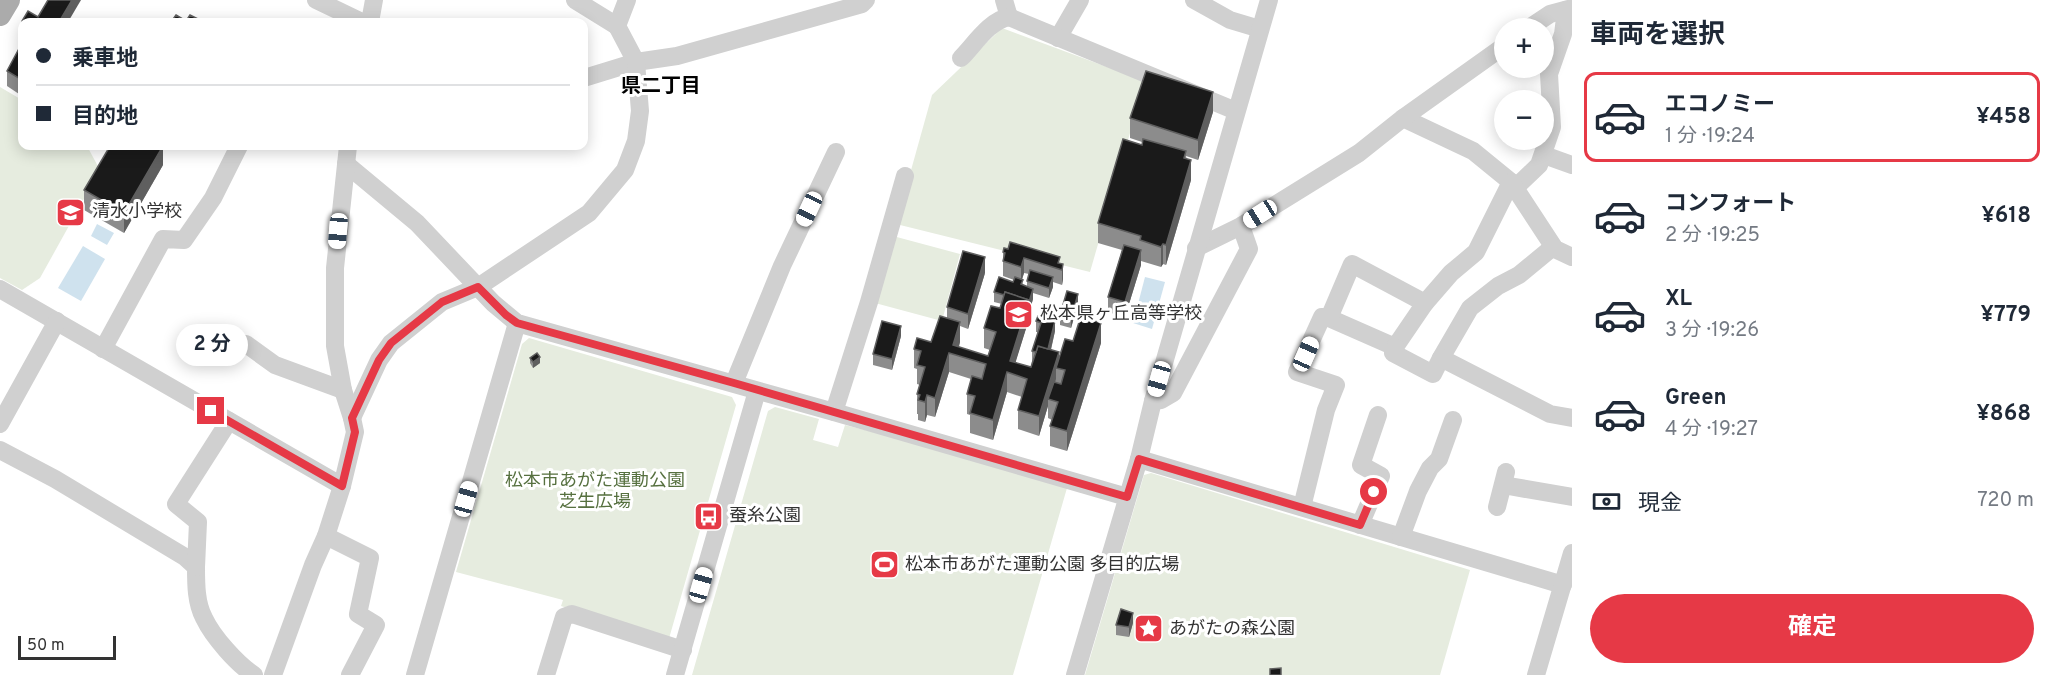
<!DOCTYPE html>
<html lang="ja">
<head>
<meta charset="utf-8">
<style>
	:root { --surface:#fff; --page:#f6f6f7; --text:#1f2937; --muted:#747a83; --line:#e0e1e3; --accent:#e63946 }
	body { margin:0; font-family:Overpass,"Noto Sans JP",sans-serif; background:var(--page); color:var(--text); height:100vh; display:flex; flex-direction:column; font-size:22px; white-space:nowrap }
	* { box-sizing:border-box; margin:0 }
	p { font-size:20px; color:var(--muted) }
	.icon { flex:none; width:33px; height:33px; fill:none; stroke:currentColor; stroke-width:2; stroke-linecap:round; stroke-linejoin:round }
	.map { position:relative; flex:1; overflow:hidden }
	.drawer { display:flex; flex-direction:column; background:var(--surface); width:480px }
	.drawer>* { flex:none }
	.hud { position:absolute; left:18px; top:18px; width:570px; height:132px; border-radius:12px; box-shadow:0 3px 15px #0003; display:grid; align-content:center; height:132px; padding:0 18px; background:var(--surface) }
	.tools { position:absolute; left:1494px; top:18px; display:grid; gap:12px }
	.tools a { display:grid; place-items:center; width:60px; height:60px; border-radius:50%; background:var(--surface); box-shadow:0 3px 15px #0003; font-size:30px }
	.scale { position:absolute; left:18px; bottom:15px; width:98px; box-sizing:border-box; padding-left:6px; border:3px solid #333; border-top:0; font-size:16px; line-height:21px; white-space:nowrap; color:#333; -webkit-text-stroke:4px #fff; paint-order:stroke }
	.end { position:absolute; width:27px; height:27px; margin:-14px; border:8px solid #e63946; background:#fff; box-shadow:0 0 0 3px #fff }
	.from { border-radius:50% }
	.bubble { position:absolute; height:42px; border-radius:21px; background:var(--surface); box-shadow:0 3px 15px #0003; font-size:20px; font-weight:700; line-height:42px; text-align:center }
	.car { position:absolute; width:18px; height:36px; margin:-18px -9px; border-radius:8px; box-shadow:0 0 4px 2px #0007; background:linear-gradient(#fff 24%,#345 0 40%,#fff 0 76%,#345 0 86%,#fff 0) }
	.hud b { display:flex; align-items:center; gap:21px; height:57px; font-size:22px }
	.hud b+b { border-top:2px solid var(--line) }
	.hud i { width:15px; height:15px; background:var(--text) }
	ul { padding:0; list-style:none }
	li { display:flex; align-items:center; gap:18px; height:90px; margin:0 12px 9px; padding:0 6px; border:3px solid transparent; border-radius:12px }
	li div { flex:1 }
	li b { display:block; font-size:22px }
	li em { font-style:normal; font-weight:700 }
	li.active { border-color:var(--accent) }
	li>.icon { width:54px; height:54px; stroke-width:1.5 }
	h2 { padding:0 18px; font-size:27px; line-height:72px }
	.pay { display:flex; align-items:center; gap:15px; height:66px; padding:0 18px; font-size:22px }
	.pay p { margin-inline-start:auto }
	.button { display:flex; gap:12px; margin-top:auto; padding:12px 18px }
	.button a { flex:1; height:69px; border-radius:36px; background:var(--accent); color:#fff; font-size:24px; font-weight:700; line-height:69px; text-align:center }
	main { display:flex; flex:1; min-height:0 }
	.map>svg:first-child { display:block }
	.green { fill:#e6ecdf }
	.water { fill:#cfe2ee }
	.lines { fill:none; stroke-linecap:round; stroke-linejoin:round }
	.minor { stroke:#d0d0d0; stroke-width:18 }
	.major { stroke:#ababab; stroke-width:22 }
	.wall { fill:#8c8c8c; fill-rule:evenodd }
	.shaded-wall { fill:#5f5f5f }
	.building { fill:#1a1a1a; stroke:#5f5f5f; stroke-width:1.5 }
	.route { stroke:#e63946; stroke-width:8 }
	.labels { text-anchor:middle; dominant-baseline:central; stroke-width:6; stroke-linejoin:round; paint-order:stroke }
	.poi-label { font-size:18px; fill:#333; stroke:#fff; text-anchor:start }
	.park-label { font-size:18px; fill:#56703f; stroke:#fff }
	.neighbourhood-label { font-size:20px; font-weight:bold; fill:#000; stroke:#fff }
</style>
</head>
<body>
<main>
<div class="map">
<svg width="1572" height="675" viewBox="0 0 1572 675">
	<rect width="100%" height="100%" fill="#fff"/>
	<g class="green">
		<path d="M1002,28L1145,81L1090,272L896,224L932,95Z"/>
		<path d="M0,87L22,100V146H87L100,170L40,278L22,290L0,278Z"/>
		<path d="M893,236L960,254L942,321L875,303Z"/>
		<path d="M529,338L732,397L736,405L668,642L561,606L563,600L456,572L522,344Z"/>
		<path d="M775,407L819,419L813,440L838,447L845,425L885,435L1067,488L1013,675H692L768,411Z"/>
		<path d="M1151,473L1470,570L1440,675H1085L1144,475Z"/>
	</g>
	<g class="water">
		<path d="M97,224L114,233L107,245L91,236Z"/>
		<path d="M83,246L105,259L81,301L58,288Z"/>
		<path d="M1145,277L1165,282L1152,329L1133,323Z"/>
	</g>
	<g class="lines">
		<g class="minor">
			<path d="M316,0L362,22"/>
			<path d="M575,0L617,26"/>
			<path d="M1004,0L1009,17"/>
			<path d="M1194,0L1230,20L1260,29"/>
			<path d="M370,22L374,0"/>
			<path d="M1529,28L1550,14L1572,8"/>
			<path d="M1058,38L1080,0"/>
			<path d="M961,58C974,45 990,20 1009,17L1236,111"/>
			<path d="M584,78L636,62L677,56L862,4L866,0"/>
			<path d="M1403,118L1473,151L1511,182L1515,188L1539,165L1552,127L1549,74L1563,34L1566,10"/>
			<path d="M1544,155L1572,165"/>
			<path d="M346,164L417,223L493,303L517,323L834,412L1127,497"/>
			<path d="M1515,188L1555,249L1572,257"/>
			<path d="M1196,248L1241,226L1359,153L1403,118L1504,46"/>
			<path d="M0,289L342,486"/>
			<path d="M1329,318L1395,347L1425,303"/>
			<path d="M246,344L275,365L343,390"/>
			<path d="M1395,347L1393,353L1433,374L1441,358L1470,308L1498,286L1519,275L1553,247"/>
			<path d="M103,349L163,239L184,240L213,198L239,146"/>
			<path d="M1441,358L1550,414L1572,418"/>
			<path d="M734,383L782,266L836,152"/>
			<path d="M1153,401L1161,400L1173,393L1249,249L1241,226"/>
			<path d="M834,412L869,302L905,176"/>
			<path d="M352,418L379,360L391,343L442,302L478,287L589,213L625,170L636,141L640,111L636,62L617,26L627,0"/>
			<path d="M0,424L57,321"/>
			<path d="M0,450L55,479L185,557L196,567C196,584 196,603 204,618C213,637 237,664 254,675"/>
			<path d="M1139,459L1563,585"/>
			<path d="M1503,485L1572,497"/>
			<path d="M1302,507L1326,410L1336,385L1297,372L1322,317L1329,318L1352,264L1425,303L1451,273L1476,252L1511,182"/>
			<path d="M1497,507L1506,472"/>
			<path d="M1360,525L1381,476L1361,465L1378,415"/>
			<path d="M326,536L370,558L358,614L376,625L350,675"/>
			<path d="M1401,537L1418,491L1430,468L1439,459L1453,420"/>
			<path d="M196,567L198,522L176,504L229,421"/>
			<path d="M273,675L313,565L326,536L342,486L355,432L352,418L343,390L335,346V268L348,146"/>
			<path d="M415,675L517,323"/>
			<path d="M546,675L564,617L572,614L683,650"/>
			<path d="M675,675L757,391"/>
			<path d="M1075,675L1139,459L1153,401L1269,0"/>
			<path d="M1536,675L1572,553"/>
		</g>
		<path class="major" d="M0,15L9,0"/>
	</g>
	<g class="wall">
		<path d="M22,43V96L7,86V71Z"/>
		<path d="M1213,112L1198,160L1186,156L1191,180L1166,265L1163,264L1161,267L1141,261V265L1125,317L1108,312V297L1122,250L1098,243V223L1142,145V142L1130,138V118Z"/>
		<path d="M163,165L124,233L84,210V190Z"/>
		<path d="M1003,252L1063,264V279L1062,285L1053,282V287L1049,298L1033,293V299L1029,313V319L1015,363L1031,367L1032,361V351L1038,332H1036V321L1038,316L1055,331L1051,350L1059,361L1073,341L1101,343L1067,451L1050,446V426L1052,420L1048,418V406L1039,436L1018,429V410L1022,397L1007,392L993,440L970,433V415L967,414V394L971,379L949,372L935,417L927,415L925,422L918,420V414H917V394L920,385L917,384V369L914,368V349L931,342L947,318V307L985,273L968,329L960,326V342L959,347L988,356L990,350L984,348V328L1000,308L1002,304L994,302V292L1013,282L1014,280L1003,276ZM1024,273L1029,274L1027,281V286L1023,285L1022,280Z"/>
		<path d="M1078,304L1071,328L1060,325V315Z"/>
		<path d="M901,336L892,370L873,365V354Z"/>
		<path d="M530,358L540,363L533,368L530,363Z"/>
		<path d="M1133,623L1129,637L1116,635V625Z"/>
	</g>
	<g class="shaded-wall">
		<path d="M72,0H81L68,22H59Z"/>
		<path d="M1213,92V112L1198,160V140Z"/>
		<path d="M163,146V165L124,233V213Z"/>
		<path d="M1191,160V180L1166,265V245Z"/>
		<path d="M1163,244V264L1161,267V247Z"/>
		<path d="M1141,250V265L1125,317V302Z"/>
		<path d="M985,257V273L968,329V314Z"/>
		<path d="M1024,258V273L1021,282V267Z"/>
		<path d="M1063,264V279L1062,285V270Z"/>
		<path d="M1053,277V287L1049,298V288Z"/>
		<path d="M1033,289V299L1029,313V319L1012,374L1010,361L1029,300Z"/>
		<path d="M1078,294V304L1071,328V318Z"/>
		<path d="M1055,321V331L1047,366V356Z"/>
		<path d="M960,322V342L956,355L953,345Z"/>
		<path d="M1101,323V343L1067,451V431Z"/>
		<path d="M901,326V336L892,370V359Z"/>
		<path d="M1059,352V368H1056V379L1050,399H1048V406L1039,436V416Z"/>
		<path d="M949,353V372L935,417V398Z"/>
		<path d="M540,357V363L533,368V362Z"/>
		<path d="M1007,372V392L993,440V420Z"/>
		<path d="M927,395V415L925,422V402Z"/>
		<path d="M1133,613V623L1129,637V627Z"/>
	</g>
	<g class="building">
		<path d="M48,0H72L59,22H25L22,21L28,11L38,17Z"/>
		<path d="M176,15L186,21L190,15L204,22H171Z"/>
		<path d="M22,43V80L7,71Z"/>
		<path d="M1146,71L1213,92L1198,140L1130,118Z"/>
		<path d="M1123,139L1142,145L1143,139L1186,151L1184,158L1191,160L1166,245L1163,244L1161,247L1140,240L1141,236L1098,223Z"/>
		<path d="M110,146H163L124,213L84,190Z"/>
		<path d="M1010,242L1060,257L1058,263L1063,264L1062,270L1024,258L1021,267L1003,261L1005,253L1003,252L1004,248L1008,249Z"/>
		<path d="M1124,245L1141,250L1125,302L1108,297Z"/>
		<path d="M963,251L985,257L968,314L947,307Z"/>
		<path d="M1030,270L1053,277L1049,288L1027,281Z"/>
		<path d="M999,277L1013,282L1015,277L1023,280L1021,284L1033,289L1029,302V300L1005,292L1004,295L994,292Z"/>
		<path d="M1067,291L1078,294L1071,318L1060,315Z"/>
		<path d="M1005,292L1029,300L1010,361L1031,367L1038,346L1059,352L1039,416L1018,410L1027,379L1007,372L993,420L970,413L975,396L967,394L972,376L982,379L986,364L949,353L935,398L927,395L925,402L918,400L920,395L917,394L925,367L917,365L921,351L914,349L917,338L931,342L940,316L960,322L953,345L988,356L996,332L984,328L991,306L1000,308Z"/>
		<path d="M1038,316L1055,321L1048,349L1038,346L1036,352L1032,351L1041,323L1036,321Z"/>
		<path d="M1081,316L1101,323L1067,431L1050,426L1058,402L1048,399L1054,382L1061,384L1065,370L1056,368L1065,339L1073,341Z"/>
		<path d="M882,321L901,326L892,359L873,354Z"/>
		<path d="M537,353L540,357L533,362L530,358Z"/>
		<path d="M1121,609L1133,613L1129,627L1116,625Z"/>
		<path d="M1281,668V675H1270V669Z"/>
	</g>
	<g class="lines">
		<path class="route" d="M211,411L342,486L355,432L352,418L379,360L391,343L442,302L478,287L506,315L517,323L734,383L1127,497L1139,459L1360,525L1374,492"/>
	</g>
	<defs>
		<symbol id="school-square" viewBox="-11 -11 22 22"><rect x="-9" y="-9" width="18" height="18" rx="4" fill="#e63946" stroke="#fff"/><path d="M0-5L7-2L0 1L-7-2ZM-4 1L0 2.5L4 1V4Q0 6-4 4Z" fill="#fff"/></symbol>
		<symbol id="bus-square" viewBox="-11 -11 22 22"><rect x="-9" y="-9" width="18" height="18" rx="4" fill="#e63946" stroke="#fff"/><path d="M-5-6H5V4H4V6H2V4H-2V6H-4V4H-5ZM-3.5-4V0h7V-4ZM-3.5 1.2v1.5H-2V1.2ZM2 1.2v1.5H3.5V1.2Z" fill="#fff"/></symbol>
		<symbol id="stadium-square" viewBox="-11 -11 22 22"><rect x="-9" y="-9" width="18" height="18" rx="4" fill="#e63946" stroke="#fff"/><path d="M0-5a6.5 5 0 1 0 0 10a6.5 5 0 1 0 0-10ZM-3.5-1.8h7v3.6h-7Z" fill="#fff"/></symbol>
		<symbol id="sight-square" viewBox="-11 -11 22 22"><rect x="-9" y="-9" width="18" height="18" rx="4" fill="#e63946" stroke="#fff"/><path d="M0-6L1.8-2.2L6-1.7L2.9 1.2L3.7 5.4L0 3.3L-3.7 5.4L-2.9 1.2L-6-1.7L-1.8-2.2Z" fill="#fff"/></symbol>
	</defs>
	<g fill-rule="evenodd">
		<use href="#school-square" x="54" y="196" width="33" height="33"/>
		<use href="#school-square" x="1002" y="298" width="33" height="33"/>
		<use href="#bus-square" x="692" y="500" width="33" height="33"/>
		<use href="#stadium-square" x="868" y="548" width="33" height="33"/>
		<use href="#sight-square" x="1132" y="612" width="33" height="33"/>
	</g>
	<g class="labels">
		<g class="poi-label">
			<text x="92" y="212">清水小学校</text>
			<text x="1040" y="314">松本県ヶ丘高等学校</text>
			<text x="729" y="516">蚕糸公園</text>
			<text x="905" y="565">松本市あがた運動公園 多目的広場</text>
			<text x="1169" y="629">あがたの森公園</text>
		</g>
		<g class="park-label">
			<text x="595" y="481">松本市あがた運動公園<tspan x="595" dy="21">芝生広場</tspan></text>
		</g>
		<g class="neighbourhood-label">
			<text x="661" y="87">県二丁目</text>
		</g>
	</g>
</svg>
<div class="tools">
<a>+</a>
<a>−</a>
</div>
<div class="scale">50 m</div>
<i class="end from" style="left:1374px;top:492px"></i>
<i class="end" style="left:211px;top:411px"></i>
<div class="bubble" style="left:176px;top:324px;width:72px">2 分</div>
<i class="car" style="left:809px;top:209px;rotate:205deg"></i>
<i class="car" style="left:1260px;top:214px;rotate:238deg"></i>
<i class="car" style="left:338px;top:231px;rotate:185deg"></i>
<i class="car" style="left:1306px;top:354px;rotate:24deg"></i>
<i class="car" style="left:1159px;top:379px;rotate:196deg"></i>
<i class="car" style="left:466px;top:499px;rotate:16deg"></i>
<i class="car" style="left:701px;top:585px;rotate:16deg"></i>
<div class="hud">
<b><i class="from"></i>乗車地</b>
<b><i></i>目的地</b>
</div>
</div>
<section class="drawer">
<h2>車両を選択</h2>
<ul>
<li class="active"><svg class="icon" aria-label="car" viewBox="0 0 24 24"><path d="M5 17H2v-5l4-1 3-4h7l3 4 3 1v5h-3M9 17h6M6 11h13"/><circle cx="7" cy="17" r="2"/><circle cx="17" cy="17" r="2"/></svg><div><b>エコノミー</b><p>1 分 · 19:24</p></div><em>¥458</em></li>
<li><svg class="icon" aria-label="car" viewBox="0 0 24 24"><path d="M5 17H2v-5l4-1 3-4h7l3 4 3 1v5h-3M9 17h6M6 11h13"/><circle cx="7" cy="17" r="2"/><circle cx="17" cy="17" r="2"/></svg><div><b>コンフォート</b><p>2 分 · 19:25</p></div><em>¥618</em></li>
<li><svg class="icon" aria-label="car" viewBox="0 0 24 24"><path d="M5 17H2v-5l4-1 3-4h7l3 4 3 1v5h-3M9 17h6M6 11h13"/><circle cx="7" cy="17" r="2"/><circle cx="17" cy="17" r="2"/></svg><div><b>XL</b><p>3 分 · 19:26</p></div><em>¥779</em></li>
<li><svg class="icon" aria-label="car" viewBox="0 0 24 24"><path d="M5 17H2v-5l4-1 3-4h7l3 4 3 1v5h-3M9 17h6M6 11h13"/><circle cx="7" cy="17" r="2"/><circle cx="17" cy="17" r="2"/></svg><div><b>Green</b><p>4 分 · 19:27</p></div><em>¥868</em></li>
</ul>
<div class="pay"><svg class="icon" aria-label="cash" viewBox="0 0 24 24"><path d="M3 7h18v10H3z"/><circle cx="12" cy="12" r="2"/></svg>現金<p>720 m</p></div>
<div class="button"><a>確定</a></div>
</section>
</main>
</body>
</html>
